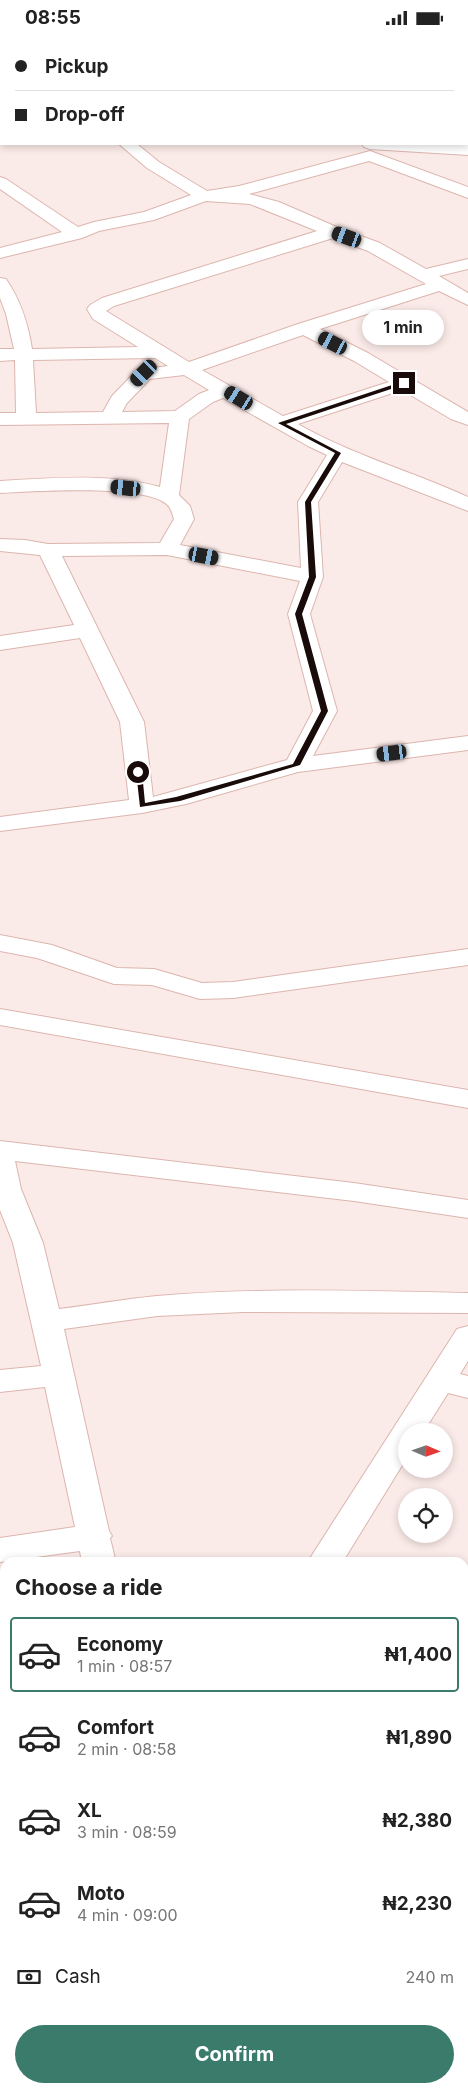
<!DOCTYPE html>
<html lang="en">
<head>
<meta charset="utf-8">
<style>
	:root { --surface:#fff; --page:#f6f6f6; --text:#222; --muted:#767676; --line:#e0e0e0; --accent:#3a7b6c }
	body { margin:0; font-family:Inter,sans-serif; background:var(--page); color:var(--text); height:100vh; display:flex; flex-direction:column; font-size:19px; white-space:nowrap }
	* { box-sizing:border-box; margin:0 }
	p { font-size:16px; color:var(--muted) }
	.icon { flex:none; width:28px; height:28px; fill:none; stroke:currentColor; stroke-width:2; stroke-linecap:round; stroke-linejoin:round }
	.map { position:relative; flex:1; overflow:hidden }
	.drawer { position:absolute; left:0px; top:1522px; width:469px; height:536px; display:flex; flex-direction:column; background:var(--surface); border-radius:15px 15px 0 0; box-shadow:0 2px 8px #0003 }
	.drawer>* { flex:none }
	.banner { position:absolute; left:0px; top:0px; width:469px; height:110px; box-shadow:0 2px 8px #0003; display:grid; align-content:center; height:110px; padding:0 15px; background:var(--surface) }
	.needle { width:32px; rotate:92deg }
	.tools { position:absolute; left:398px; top:1388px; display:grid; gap:10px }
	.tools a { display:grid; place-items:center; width:55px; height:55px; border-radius:50%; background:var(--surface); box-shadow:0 2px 8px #0003; font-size:25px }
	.end { position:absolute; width:22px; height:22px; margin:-11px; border:6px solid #180b09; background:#fff; box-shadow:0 0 0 2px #fff }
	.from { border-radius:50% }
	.bubble { position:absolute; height:35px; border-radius:18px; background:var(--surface); box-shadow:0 2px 8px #0003; font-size:16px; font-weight:700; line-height:35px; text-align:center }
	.car { position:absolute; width:15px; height:30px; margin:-15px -8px; border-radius:6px; box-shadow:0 0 4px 1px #0007; background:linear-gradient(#222 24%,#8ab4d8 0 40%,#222 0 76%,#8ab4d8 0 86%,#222 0) }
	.banner b { display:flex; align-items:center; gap:18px; height:48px; font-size:19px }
	.banner b+b { border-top:1px solid var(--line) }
	.banner i { width:12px; height:12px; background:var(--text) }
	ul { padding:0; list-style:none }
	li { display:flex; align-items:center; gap:15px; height:75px; margin:0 10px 8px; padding:0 5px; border:2px solid transparent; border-radius:5px }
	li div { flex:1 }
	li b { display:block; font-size:19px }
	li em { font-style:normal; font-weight:700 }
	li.selected { border-color:var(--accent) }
	li>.icon { width:45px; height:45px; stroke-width:1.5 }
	h2 { padding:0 15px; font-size:22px; line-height:60px }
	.pay { display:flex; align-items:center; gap:12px; height:55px; padding:0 15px; font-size:19px }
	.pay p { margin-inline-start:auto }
	.action { display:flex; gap:10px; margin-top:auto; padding:10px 15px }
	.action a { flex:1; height:58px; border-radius:30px; background:var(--accent); color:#fff; font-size:20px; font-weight:700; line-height:58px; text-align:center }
	.status { display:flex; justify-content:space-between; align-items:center; height:35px; padding:0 25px; background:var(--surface); direction:ltr }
	.status svg { height:14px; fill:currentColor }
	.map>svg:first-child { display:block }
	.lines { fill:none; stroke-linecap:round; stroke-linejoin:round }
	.minor-casing { stroke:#dcb5ae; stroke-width:2 }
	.minor { fill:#fff; fill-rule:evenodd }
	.route { fill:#180b09 }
</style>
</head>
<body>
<div class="status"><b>08:55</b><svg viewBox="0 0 49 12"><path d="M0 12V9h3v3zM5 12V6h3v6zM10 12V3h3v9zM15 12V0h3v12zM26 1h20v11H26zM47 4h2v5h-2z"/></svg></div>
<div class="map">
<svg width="468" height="2058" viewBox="0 0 468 2058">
	<rect width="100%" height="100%" fill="#fbebe8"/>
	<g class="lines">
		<defs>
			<g id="minor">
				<path d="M37,0H55V1H38Z"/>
				<path d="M322,0H337V1H323Z"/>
				<path d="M0,27L1,28V38L0,37Z"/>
				<path d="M119,109H137L159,127L207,156L239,151L370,116L468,152V163L369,126L249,159L279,167L339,193L380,208L426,234L468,224V234L439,241L468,258V270L439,256L320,294L368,318L468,377V390L451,384L402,355L298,389C352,420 411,436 468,462V476L342,427L318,467L323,542L310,579L337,676L313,721L468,701V715L298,737L186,769L142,778L0,796V782L129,765L120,687L80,603L0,615V601L74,590L40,520L0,516V504L25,505L48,509L160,508L174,484C171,475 170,470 162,466C133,450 35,456 0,458V446C52,443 110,438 160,452L169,388L0,390V378H16L15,325L0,326V314H14L6,279L0,263V243L6,244C21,266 28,288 32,314L138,312L93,284L87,274L90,270L102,263L317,196L250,169L206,166L154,185L99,196L82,203L0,223V213L62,197L0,154V142L6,144L78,192L94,187L144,177L191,160L147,133ZM333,203L368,216L426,249L298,289L189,327L106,276L114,271ZM303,300L354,326L389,347L283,381L202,335ZM155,323L168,331L137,335L112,361L103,377L36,378L33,325ZM184,340L209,355L199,359L175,376L122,377L127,368L150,344ZM223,363L308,411L327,420L298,467L301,533L180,510L194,484L190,471L179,460L189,384L213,367ZM167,520L300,546L288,579L313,676L287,725L153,762L144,687L62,521Z"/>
				<path d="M362,109L468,110V120L370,114L364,112Z"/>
				<path d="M0,900L52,910L117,933L154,934L202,948L233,947L468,914V930L233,963L200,964L152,950L114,949L37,923L0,916Z"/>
				<path d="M0,974L468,1055V1073L0,990Z"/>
				<path d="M0,1106L354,1148L468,1165V1183L354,1166L15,1126L21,1154L43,1208L59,1274C92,1270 124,1264 157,1261C260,1252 365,1256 468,1258V1278L243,1277L157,1281L64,1294L109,1496L112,1501L110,1503L116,1528H82L80,1516L0,1527V1503L75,1492L45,1352L0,1357V1335L41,1331L13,1208L0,1175Z"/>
				<path d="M468,1291V1326L460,1339L468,1341V1363L448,1358L424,1396H406V1424L342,1528H307L457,1294Z"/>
				<path d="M464,1682L468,1683V1712L464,1711Z"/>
				<path d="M5,1809V1839L0,1840V1810Z"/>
				<path d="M5,1913V1951L0,1953V1914Z"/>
				<rect x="148" y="2054" width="40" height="4"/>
			</g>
		</defs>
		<use href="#minor" class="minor-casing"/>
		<use href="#minor" class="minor"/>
	</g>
	<path class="route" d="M404,346L406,349L286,389L341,418L311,467L316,542L302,579L328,676L300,730L180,766L140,772L136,736L142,737L145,768L176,762L293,729L321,676L295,579L309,542L305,467L335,418L278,388Z"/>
</svg>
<div class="tools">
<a><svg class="needle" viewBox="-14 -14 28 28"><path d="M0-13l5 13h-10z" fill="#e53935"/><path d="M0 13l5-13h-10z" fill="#767676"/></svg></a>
<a><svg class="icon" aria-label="locate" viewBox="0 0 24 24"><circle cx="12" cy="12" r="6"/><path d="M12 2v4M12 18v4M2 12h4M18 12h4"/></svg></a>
</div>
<i class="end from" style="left:138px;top:737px"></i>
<i class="end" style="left:404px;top:348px"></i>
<div class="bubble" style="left:362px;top:275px;width:82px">1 min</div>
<i class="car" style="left:347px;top:202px;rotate:290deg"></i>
<i class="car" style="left:333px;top:308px;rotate:297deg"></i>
<i class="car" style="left:144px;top:338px;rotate:225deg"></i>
<i class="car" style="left:239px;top:363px;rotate:301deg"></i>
<i class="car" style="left:126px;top:453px;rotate:276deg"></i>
<i class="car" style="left:204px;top:521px;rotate:101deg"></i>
<i class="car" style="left:392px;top:718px;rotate:263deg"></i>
<div class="banner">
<b><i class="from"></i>Pickup</b>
<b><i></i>Drop-off</b>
</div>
<section class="drawer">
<h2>Choose a ride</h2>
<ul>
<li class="selected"><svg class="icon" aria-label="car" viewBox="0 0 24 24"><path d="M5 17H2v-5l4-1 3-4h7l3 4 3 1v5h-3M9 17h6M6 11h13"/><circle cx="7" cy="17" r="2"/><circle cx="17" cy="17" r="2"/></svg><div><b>Economy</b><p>1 min · 08:57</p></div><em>₦1,400</em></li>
<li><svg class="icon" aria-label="car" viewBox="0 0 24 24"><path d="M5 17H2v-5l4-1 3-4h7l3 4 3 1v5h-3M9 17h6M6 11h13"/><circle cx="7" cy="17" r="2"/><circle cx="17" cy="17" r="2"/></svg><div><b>Comfort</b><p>2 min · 08:58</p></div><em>₦1,890</em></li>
<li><svg class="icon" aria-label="car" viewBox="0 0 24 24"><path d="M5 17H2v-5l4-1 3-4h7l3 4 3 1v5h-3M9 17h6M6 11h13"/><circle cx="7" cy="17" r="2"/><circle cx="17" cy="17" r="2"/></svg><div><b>XL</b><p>3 min · 08:59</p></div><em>₦2,380</em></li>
<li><svg class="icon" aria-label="car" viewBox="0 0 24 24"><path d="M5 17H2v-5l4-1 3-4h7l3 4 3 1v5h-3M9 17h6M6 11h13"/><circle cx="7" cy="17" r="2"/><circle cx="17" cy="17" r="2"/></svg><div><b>Moto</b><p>4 min · 09:00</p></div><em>₦2,230</em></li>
</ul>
<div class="pay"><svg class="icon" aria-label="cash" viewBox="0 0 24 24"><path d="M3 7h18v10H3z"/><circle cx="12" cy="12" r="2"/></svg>Cash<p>240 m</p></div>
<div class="action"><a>Confirm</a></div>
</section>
</div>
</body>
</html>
